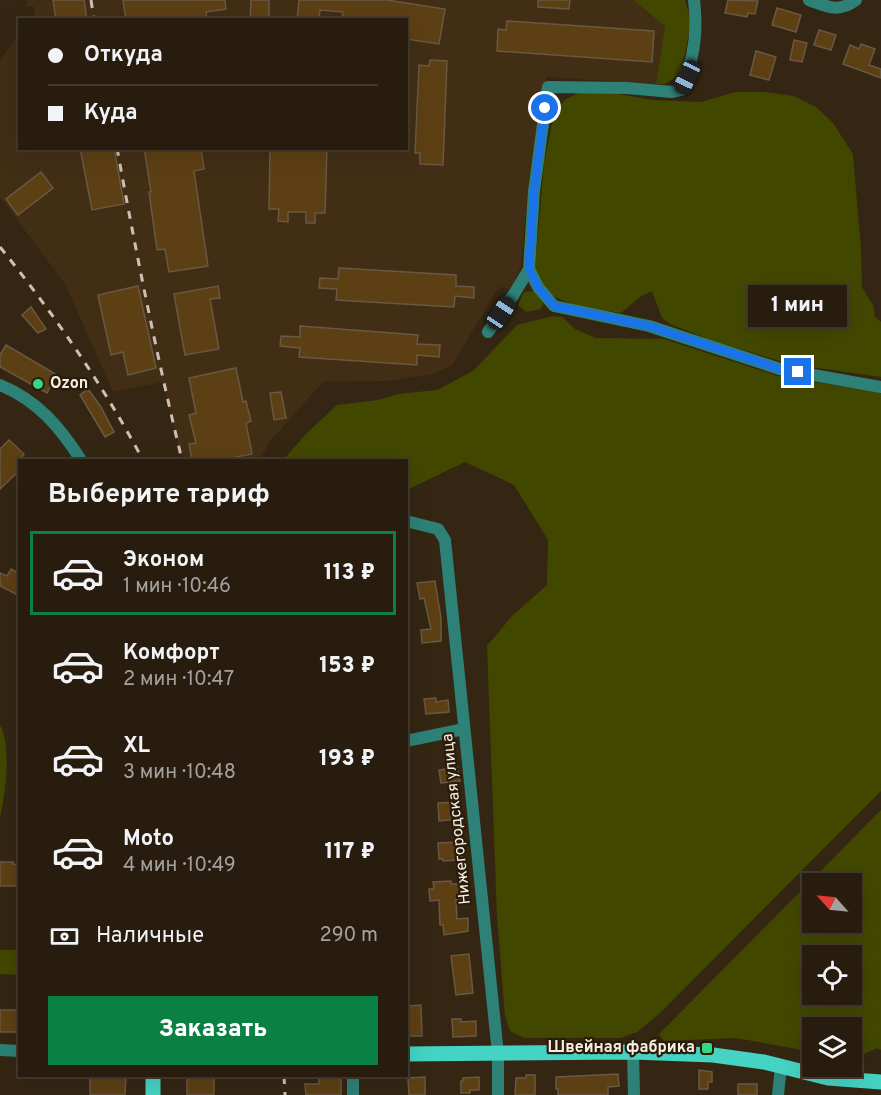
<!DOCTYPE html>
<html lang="ru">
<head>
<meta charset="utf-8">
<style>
	:root { --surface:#271c0e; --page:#33291c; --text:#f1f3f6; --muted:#a4a19e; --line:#433a2e; --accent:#0b8043 }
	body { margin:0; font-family:Overpass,sans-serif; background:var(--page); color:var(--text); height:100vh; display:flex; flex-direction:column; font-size:22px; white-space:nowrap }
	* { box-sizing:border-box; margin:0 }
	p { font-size:20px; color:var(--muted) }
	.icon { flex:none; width:33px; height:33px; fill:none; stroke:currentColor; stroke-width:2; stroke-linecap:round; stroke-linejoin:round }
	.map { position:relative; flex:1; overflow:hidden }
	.sheet { position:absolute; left:18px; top:459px; width:390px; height:618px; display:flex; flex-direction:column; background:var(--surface); border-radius:0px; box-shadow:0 6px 24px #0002,0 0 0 2px var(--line) }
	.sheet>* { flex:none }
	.guide { position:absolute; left:18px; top:18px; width:390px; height:132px; border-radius:0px; box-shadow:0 6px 24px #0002,0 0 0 2px var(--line); display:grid; align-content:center; height:132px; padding:0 30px; background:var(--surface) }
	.needle { width:39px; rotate:297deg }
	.buttons { position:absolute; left:802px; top:873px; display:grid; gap:12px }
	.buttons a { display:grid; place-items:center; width:60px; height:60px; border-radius:0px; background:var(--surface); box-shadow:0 6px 24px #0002,0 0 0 2px var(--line); font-size:30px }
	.end { position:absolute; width:27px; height:27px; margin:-14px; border:8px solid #1a73e8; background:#fff; box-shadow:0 0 0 3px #fff }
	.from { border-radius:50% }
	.bubble { position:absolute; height:42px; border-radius:0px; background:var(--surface); box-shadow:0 6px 24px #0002,0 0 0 2px var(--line); font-size:20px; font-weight:800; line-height:42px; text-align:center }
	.car { position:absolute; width:18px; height:36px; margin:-18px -9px; border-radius:8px; box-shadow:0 0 4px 2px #0007; background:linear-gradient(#222 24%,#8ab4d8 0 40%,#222 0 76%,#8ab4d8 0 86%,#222 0) }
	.guide b { display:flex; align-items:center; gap:21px; height:57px; font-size:22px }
	.guide b+b { border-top:2px solid var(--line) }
	.guide i { width:15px; height:15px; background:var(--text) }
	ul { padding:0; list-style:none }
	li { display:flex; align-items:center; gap:18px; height:84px; margin:0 12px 9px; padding:0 18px; border:3px solid transparent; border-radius:0px }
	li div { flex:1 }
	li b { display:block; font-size:22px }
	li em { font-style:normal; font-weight:800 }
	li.selected { border-color:var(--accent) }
	li>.icon { width:54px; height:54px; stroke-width:1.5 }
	h2 { padding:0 30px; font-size:27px; line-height:72px }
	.pay { display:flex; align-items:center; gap:15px; height:66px; padding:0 30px; font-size:22px }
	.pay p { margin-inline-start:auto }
	.button { display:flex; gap:12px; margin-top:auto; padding:12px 30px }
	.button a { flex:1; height:69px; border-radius:0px; background:var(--accent); color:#fff; font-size:24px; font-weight:800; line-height:69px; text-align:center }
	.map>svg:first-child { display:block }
	.built { fill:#412e15 }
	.green { fill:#424700; fill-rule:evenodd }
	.building { fill:#5d3f14; stroke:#685844; stroke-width:1.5 }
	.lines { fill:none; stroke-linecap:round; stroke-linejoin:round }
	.minor { stroke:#2e8177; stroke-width:12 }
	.major { stroke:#45d3c3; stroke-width:15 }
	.rail { stroke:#ccc1b4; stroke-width:3; stroke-dasharray:8 8; stroke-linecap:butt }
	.route { stroke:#1a73e8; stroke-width:8 }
	.poi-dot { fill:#32d882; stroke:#2a1c0a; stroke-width:2 }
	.labels { text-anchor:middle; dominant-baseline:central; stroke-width:4.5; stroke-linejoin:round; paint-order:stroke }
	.poi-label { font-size:16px; font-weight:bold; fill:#f7ede2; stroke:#2a1c0a; text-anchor:start }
	.street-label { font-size:16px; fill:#f7ede2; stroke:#2a1c0a }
</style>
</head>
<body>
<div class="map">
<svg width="881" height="1095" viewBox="0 0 881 1095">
	<rect width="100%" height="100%" fill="#342613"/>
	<path class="built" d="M26,0H633L665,26L656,84L546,77L529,179L521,266L511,289L499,287L452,365L433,374L387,381L323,382L272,439L259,460H182L163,382L113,392L65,284L0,197V60L19,34L20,148H406V20L31,19L35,14L33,6L27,7Z"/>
	<g class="green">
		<path d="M633,0H685L691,21L682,70L675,78L664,84H656L665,26Z"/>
		<path d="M581,92H607L652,100L701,102L735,92H764L794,96L816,107L833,123L853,154L861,249L862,287L873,305L875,317L881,322V377L790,364L716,342L670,324L662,318L652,291L640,297L621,313C596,309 552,306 539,281C537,277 536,272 535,268L544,164L554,113L566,99Z"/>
		<path d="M534,291L544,300L541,309L526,312L518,305L524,292Z"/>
		<path d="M554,316L562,317L575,329L596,338L664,339L778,376L881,393V791L659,1014L637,1032L621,1038H524L510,1031L505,1016L497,917L487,646L512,616L547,585L548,540L514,485L465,462L407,490L406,460H283L306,434L337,405L378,400L398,394L437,390L473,371L517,325Z"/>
		<path d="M0,725C12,746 5,795 0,818Z"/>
		<path d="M881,810V1050L877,1048L852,1060V1028H813V1052L736,1038L664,1041L659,1034ZM813,884H852V922H813ZM813,956H852V994H813Z"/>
		<path d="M0,950H19V975L0,974Z"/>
	</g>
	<g class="building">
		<path d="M53,0H84L87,20H56Z"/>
		<path d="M123,0H225L226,9L206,12L207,20H126Z"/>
		<path d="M251,0H269V20H250Z"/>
		<path d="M299,0H387L445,9L439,44L406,39V20H342L343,12L320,10L319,20H297Z"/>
		<path d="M538,0H570L569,9L538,7Z"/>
		<path d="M728,0L758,1L755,14L748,13L747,17L725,13Z"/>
		<path d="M777,8L801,15L796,32L772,25Z"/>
		<path d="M507,21L654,31L652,62L497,51L498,29L506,30Z"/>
		<path d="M819,30L836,35L831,50L814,45Z"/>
		<path d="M794,40L807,43L802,62L790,60Z"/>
		<path d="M861,44L875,49L869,65L881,69V78L843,64L850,45L859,49Z"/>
		<path d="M756,51L776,57L769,80L750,75Z"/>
		<path d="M430,60L447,61L443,165L420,164V153H415L419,65L429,66Z"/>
		<path d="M80,148H114L124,204L92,210Z"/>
		<path d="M144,148H201L204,169L194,171L208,266L169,272L165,249L157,250L149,192H151Z"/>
		<path d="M270,148H327L325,213H315V223H306V212H288V222L278,221L279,209H269Z"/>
		<path d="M41,172L53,188L18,215L6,199Z"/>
		<path d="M339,268L456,275V286L474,287V298L455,296L454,307L336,300L337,289L319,288L320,278L338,279Z"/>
		<path d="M138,286L156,368L128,375L123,352L111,355L98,295Z"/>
		<path d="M218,286L220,298L210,299L219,349L185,355L174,294Z"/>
		<path d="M31,307L46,329L38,333L22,315Z"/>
		<path d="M300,326L418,335L417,344L440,345L439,357L417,355V365L299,357L300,348L280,346L281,336L300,337Z"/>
		<path d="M6,345L57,375L47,393L0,367V355Z"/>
		<path d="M236,368L243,402L246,401L251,421L246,423L252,454L236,457L237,460H192L189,444L196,443L189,415L196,413L189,378Z"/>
		<path d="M88,389L101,407L114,432L105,437L80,395Z"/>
		<path d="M281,392L286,418L274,420L270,393Z"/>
		<path d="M9,440L24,454L20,459V470L0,489V449Z"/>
		<path d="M11,569L20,574V596L0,586V573L7,576Z"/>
		<path d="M435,581L441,618V641L422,643L421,630L431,629L424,598L420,599L417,583Z"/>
		<path d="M436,698V702L448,700L449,712L426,714L424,699Z"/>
		<path d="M457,767L460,781L441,783L439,770Z"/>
		<path d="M457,802L459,819L439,821L438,803Z"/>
		<path d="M461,842L462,857H459V860L443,861V859H439L438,843Z"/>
		<path d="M0,862H13V864L20,865V886H0Z"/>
		<path d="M451,881V884H465V896H462L463,899H456L457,919L468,918V931L444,935L443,925H440L439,900L430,901L429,889H434L433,882Z"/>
		<path d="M469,954L473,993L456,995L451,956Z"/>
		<path d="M421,1005L422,1036H406V1006Z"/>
		<rect x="0" y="1010" width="20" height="22"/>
		<path d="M452,1019H461V1022L476,1021V1036L453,1037Z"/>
		<path d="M699,1070L712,1072V1082H708V1089H699Z"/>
		<path d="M618,1074L619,1086L608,1087V1095H558V1089H556V1077Z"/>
		<path d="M526,1075H535V1095H515L516,1078H526Z"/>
		<path d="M90,1076H126L125,1095H90Z"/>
		<rect x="187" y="1076" width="27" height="19"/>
		<path d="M319,1076H341V1095H306L305,1084H319Z"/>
		<path d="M425,1077V1095H409L408,1078Z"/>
		<path d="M479,1077V1090H470V1093H461V1081H463V1078Z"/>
		<rect x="738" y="1084" width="19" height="11"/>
	</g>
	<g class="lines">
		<g class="minor">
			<path d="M809,0C828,7 839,13 856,0"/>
			<path d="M529,269L538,287L554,306L649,326L780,369L881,387"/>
			<path d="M488,332L514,294L529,269L534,191L548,87L627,88L672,92L681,90C694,61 698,31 694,0"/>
			<path d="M0,385C37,400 60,427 81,460"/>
			<path d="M406,521L438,529L445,540L498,1054V1095"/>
			<path d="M406,741L464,729"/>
			<path d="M0,1050L20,1051"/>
			<path d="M633,1052L634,1095"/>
			<path d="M353,1076V1095"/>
			<path d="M778,1095L781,1066"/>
		</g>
		<g class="major">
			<path d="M406,1054L633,1052L713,1055L764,1062L828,1078L881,1082"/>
			<path d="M153,1076V1095"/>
		</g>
		<g class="rail">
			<path d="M91,0L94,20"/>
			<path d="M117,148C136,253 157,357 182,460"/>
			<path d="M0,247C54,314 103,385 143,460"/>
			<path d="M284,1076L285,1095"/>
		</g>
	</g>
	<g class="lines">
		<path class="route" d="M545,108L534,191L529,269L538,287L554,306L649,326L780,369L798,372"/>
	</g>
	<g class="poi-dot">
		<circle cx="38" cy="384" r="6"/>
		<rect x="701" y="1042" width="12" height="12" rx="3"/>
	</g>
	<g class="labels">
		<g class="poi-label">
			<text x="50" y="384">Ozon</text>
			<text x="695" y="1048" text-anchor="end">Швейная фабрика</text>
		</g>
		<g class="street-label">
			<text transform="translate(457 819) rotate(-96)">Нижегородская улица</text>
		</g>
	</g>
</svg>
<div class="buttons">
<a><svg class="needle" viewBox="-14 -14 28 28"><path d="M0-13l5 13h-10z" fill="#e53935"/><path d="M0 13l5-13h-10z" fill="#a4a19e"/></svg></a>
<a><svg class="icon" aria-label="locate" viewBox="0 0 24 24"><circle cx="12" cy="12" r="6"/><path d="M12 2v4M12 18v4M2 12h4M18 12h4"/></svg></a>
<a><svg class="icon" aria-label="layers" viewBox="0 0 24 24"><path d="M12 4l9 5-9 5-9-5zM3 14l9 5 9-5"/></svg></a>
</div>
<i class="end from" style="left:545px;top:108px"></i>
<i class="end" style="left:798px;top:372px"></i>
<div class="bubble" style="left:748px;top:285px;width:99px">1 мин</div>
<i class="car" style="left:687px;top:77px;rotate:205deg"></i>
<i class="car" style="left:501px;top:313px;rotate:34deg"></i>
<div class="guide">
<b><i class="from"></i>Откуда</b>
<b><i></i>Куда</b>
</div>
<section class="sheet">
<h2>Выберите тариф</h2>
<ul>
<li class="selected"><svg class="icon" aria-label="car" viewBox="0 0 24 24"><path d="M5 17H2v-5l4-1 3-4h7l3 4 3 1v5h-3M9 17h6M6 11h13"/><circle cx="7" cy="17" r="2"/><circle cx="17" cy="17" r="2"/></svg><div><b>Эконом</b><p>1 мин · 10:46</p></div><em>113 ₽</em></li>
<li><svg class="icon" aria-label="car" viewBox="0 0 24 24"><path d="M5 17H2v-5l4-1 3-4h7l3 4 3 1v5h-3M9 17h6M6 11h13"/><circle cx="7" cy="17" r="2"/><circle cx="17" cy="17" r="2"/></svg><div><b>Комфорт</b><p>2 мин · 10:47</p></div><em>153 ₽</em></li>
<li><svg class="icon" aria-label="car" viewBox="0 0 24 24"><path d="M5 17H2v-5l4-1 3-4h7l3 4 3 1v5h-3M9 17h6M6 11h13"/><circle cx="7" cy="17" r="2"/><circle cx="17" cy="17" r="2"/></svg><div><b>XL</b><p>3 мин · 10:48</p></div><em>193 ₽</em></li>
<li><svg class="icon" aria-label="car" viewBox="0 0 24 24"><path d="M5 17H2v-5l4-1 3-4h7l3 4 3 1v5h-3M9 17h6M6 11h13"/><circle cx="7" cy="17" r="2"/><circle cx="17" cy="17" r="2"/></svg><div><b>Moto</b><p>4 мин · 10:49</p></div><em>117 ₽</em></li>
</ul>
<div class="pay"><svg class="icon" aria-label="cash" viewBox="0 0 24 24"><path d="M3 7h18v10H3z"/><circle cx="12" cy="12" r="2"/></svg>Наличные<p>290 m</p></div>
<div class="button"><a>Заказать</a></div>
</section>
</div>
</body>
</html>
